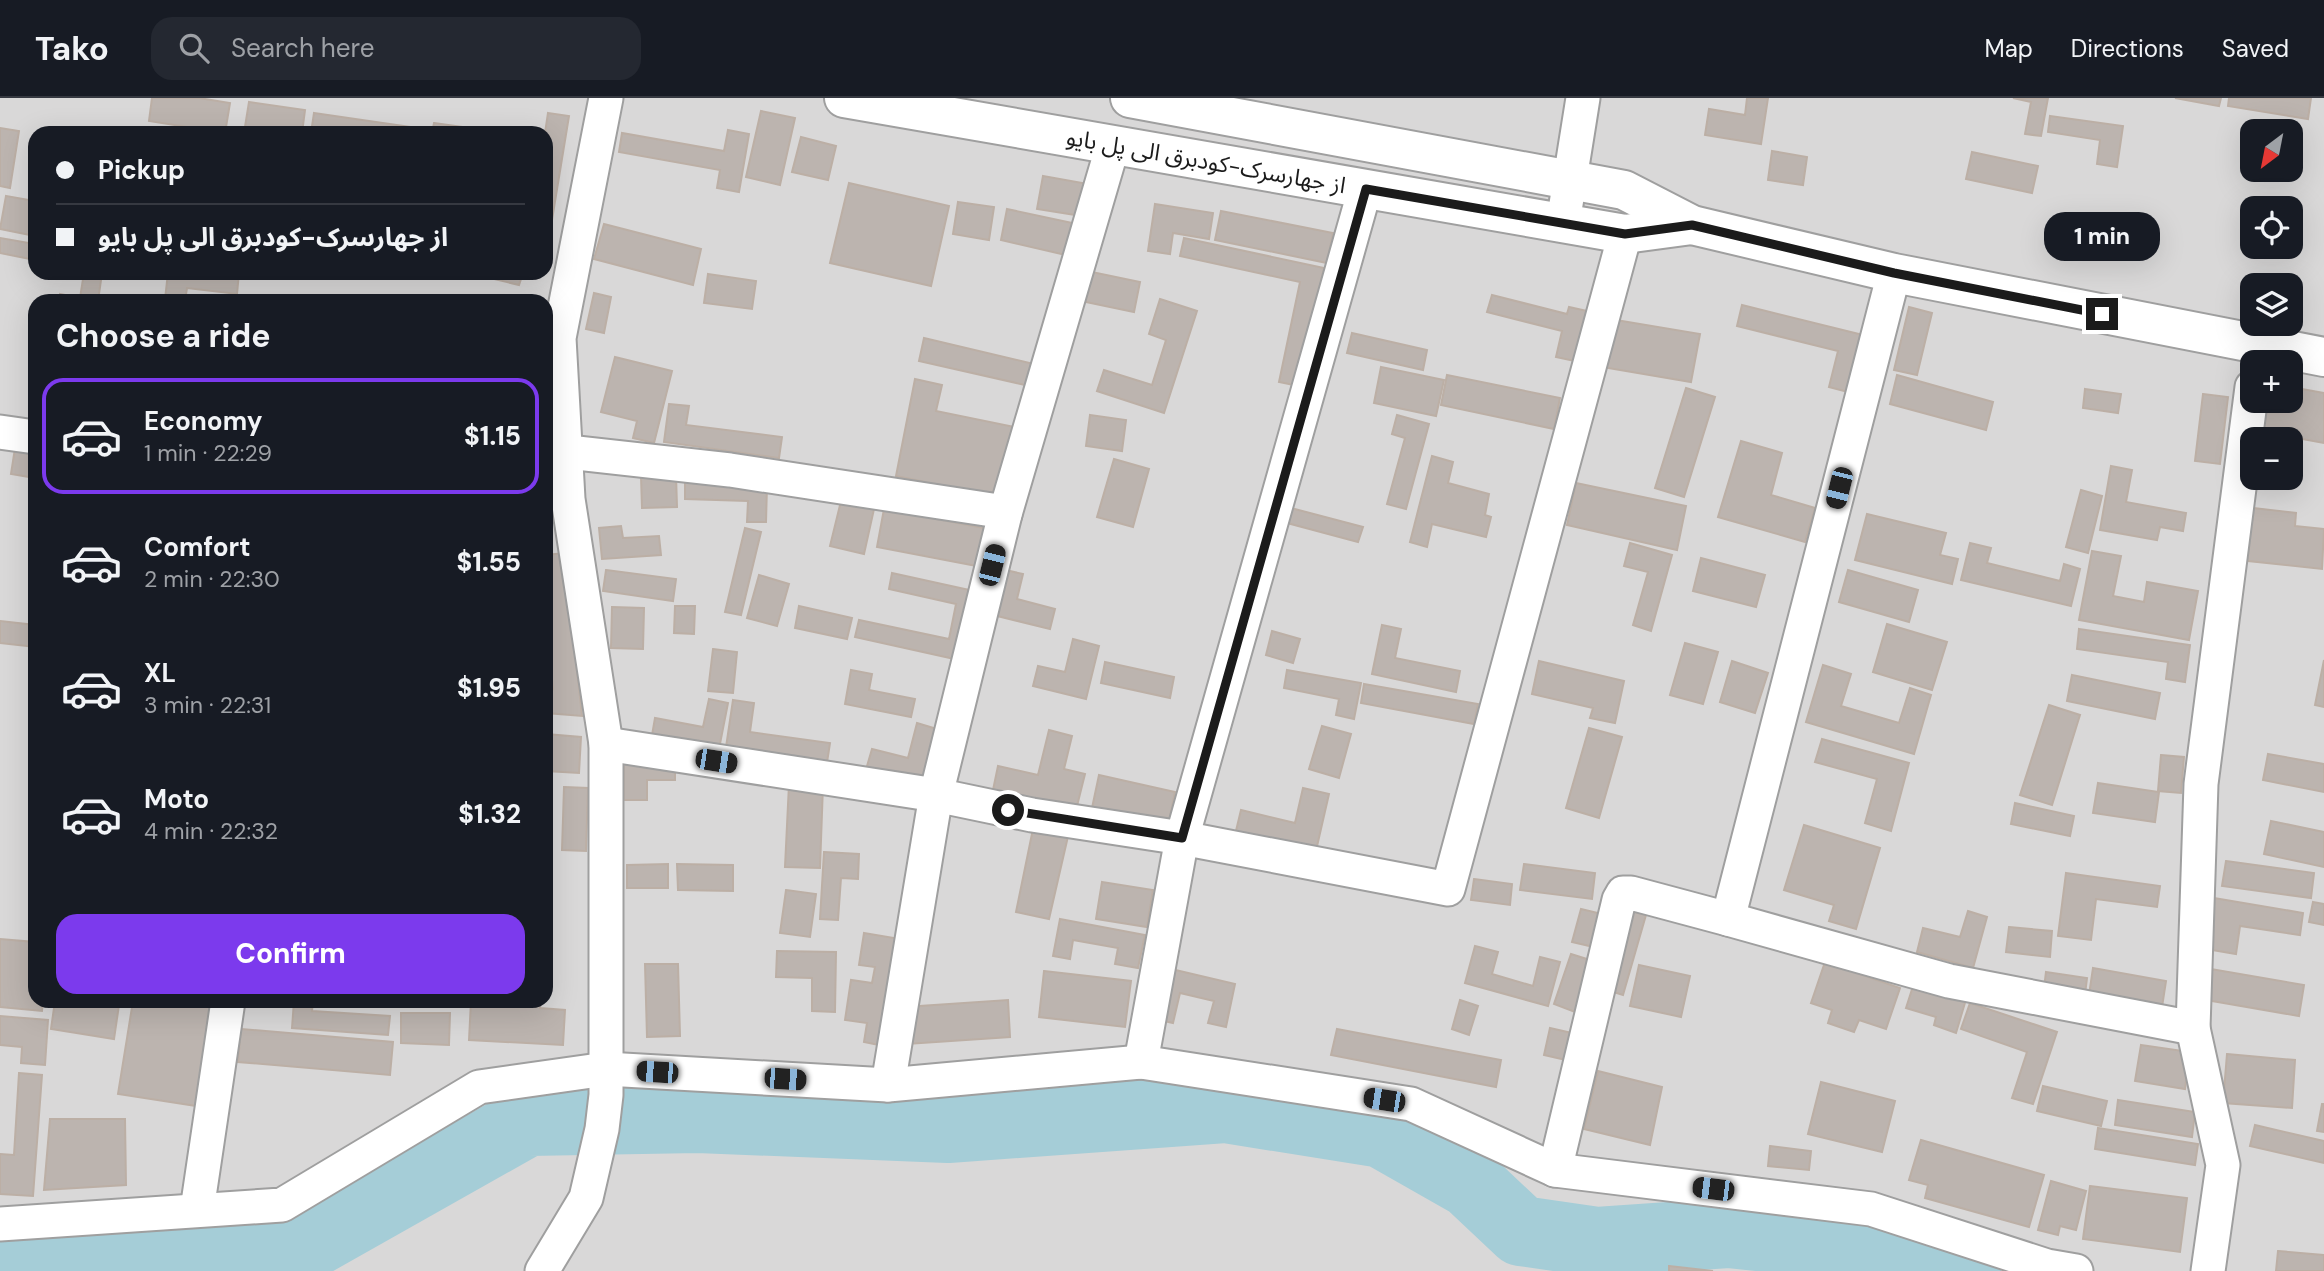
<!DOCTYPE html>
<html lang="en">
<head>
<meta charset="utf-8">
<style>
	:root { --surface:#171b24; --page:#242831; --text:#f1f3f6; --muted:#9ea1a6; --line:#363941; --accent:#7c3aed }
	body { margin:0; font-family:"DM Sans","Noto Sans Arabic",sans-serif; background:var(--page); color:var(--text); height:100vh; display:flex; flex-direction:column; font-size:26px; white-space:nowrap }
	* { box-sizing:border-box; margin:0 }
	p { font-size:23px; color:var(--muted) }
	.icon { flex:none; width:38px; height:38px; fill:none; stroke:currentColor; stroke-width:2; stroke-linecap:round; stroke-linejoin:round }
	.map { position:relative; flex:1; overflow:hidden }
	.sheet { position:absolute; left:28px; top:196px; width:525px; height:714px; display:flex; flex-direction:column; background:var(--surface); border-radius:21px; box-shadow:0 7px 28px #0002 }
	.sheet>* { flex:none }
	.hud { position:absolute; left:28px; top:28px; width:525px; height:154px; border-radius:21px; box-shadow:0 7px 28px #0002; display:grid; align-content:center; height:154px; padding:0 28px; background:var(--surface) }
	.needle { width:46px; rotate:212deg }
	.controls { position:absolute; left:2240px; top:21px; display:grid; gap:14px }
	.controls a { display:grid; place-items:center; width:63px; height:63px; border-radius:14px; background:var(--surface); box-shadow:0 7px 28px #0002; font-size:35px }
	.end { position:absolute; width:32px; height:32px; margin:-16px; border:9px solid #1b1b1b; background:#fff; box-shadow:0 0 0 4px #fff }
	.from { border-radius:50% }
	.bubble { position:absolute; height:49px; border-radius:21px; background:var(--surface); box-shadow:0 7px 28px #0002; font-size:23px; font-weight:800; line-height:49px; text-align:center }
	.car { position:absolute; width:21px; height:42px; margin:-21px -10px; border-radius:9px; box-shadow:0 0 5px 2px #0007; background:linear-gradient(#222 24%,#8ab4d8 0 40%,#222 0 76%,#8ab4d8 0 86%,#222 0) }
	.hud b { display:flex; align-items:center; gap:24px; height:66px; font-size:26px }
	.hud b+b { border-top:2px solid var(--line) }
	.hud i { width:18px; height:18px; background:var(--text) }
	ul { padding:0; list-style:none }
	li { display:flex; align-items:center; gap:21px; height:116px; margin:0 14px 10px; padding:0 14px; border:4px solid transparent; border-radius:21px }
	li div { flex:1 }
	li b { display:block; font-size:26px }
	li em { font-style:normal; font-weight:800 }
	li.active { border-color:var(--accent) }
	li>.icon { width:63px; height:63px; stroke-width:1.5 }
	h2 { padding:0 28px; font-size:32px; line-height:84px }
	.button { display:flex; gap:14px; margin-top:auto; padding:14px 28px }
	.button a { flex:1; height:80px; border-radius:21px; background:var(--accent); color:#fff; font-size:28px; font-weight:800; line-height:80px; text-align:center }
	header { display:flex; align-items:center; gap:42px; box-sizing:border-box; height:98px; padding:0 35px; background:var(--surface); border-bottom:2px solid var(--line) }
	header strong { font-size:33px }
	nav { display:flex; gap:38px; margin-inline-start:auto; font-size:24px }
	.search { width:490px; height:63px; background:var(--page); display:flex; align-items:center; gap:18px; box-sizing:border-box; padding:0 24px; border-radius:21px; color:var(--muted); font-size:26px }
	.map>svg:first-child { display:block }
	.residential { fill:#d9d8d8; fill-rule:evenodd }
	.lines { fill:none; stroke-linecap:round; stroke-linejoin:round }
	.river { stroke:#a5cdd7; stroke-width:70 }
	.building { fill:#bcb4af; stroke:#bcafa5; stroke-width:2 }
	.minor-casing { stroke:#9f9f9f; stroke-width:37 }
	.tertiary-casing { stroke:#9f9f9f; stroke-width:42 }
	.minor { stroke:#fff; stroke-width:33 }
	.tertiary { stroke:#fff; stroke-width:38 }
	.route { stroke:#1b1b1b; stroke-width:9 }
	.labels { text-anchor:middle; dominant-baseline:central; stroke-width:5; stroke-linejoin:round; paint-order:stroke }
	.street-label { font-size:23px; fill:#1b1b1b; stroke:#fff }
</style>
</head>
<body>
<header>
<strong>Tako</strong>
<div class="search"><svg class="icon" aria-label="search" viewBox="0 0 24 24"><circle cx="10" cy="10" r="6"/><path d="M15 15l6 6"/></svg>Search here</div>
<nav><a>Map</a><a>Directions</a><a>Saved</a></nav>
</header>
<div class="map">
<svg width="2324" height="1173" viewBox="0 0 2324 1173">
	<rect width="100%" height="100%" fill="#ece8e2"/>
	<path class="residential" d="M0,0H2324V1173H0ZM2252,33H2291V72H2252ZM35,35H546V175H35ZM2252,110H2291V149H2252ZM2252,187H2291V226H2252ZM35,203H546V903H35ZM2252,264H2291V303H2252ZM2252,341H2291V380H2252Z"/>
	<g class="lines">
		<path class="river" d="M0,1167L140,1145L301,1151L528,1023L698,1020L948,1030L1225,1010L1382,1035L1470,1085L1521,1133L1597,1144L1728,1135L1865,1149L1966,1173"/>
	</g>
	<g class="building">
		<path d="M152,0H199L230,5L225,35L149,23Z"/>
		<path d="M1747,0H1768L1761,46L1705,37L1709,11L1745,17Z"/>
		<path d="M2013,0H2048L2041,38L2025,36L2031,4Z"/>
		<path d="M2175,0H2221L2219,8Z"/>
		<path d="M2229,0H2311L2308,21L2228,8Z"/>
		<path d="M249,4L305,12L302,35H244Z"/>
		<path d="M761,13L795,20L780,87L746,79Z"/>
		<path d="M314,15L425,31V35H311Z"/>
		<path d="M548,15L569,18L551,128L546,127L545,35Z"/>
		<path d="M2050,18L2123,28L2117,69L2097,66L2100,42L2048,34Z"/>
		<path d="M434,25L505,35H432Z"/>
		<path d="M0,30L19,33L10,90L0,88Z"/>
		<path d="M728,32L749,36L739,94L717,90L720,72L619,54L622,35L724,53Z"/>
		<path d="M801,39L836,48L828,82L792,74Z"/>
		<path d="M1772,53L1807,59L1803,87L1768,82Z"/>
		<path d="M1972,54L2038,68L2032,95L1966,81Z"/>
		<path d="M1043,78L1088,86L1082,118L1037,111Z"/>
		<path d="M849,85L949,108L931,188L830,165Z"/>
		<path d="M6,98L35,103V138L0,131Z"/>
		<path d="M958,104L994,109L989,142L953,136Z"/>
		<path d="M1155,106L1213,115L1209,141L1173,135L1170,156L1148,153Z"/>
		<path d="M1007,111L1077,126L1070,158L1001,142Z"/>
		<path d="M1221,113L1333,135L1327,165L1215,142Z"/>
		<path d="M604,126L701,151L693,187L594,161Z"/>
		<path d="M0,140L35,146V162L0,155Z"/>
		<path d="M1184,140L1324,170L1299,288L1279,284L1300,184L1180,158Z"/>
		<path d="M1087,173L1140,184L1134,214L1081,203Z"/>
		<path d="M84,175H102L98,203H59L60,196L80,200Z"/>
		<path d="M168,175H239L237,196L187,190L185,203L165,201Z"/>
		<path d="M469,175H523L519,187Z"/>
		<path d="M708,176L756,183L752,211L704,205Z"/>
		<path d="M594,195L611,199L604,235L586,231Z"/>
		<path d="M1492,197L1567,216L1569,209L1587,213L1575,263L1556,259L1562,233L1487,214Z"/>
		<path d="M1160,201L1197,213L1164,315L1097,293L1104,272L1152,287L1166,242L1149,236Z"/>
		<path d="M1742,207L1863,237L1848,294L1829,289L1838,253L1737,228Z"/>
		<path d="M1909,209L1932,215L1917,277L1894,272Z"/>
		<path d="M1610,221L1700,236L1691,284L1602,269Z"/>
		<path d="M1352,235L1427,252L1423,272L1347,255Z"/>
		<path d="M924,240L1038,267L1034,289L919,263Z"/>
		<path d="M615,259L672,273L654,345L633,340L637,323L601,314Z"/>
		<path d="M1381,269L1444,282L1436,318L1374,305Z"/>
		<path d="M1447,277L1560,300L1554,331L1441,307Z"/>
		<path d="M1897,277L1993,304L1986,332L1890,306Z"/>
		<path d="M915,281L942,287L936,313L1019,330L1004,400L896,378Z"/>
		<path d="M2291,289L2324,295V345L2259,333L2264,303H2291Z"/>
		<path d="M1686,290L1715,299L1684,399L1655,390Z"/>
		<path d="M2085,291L2121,296L2118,315L2083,310Z"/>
		<path d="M2203,296L2228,299L2220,366L2195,363Z"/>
		<path d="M669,306L689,308L686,327L782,339L779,360L664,344Z"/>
		<path d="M1090,317L1126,322L1122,353L1086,348Z"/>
		<path d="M1397,317L1429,326L1406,411L1387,406L1405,340L1392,336Z"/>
		<path d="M1741,343L1782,355L1771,397L1815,410L1805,444L1718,419Z"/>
		<path d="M16,344L35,347V380L11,376Z"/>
		<path d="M1432,358L1453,364L1448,385L1489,396L1485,417L1491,419L1486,439L1432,426L1427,449L1410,444Z"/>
		<path d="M1114,361L1149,371L1133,429L1097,419Z"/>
		<path d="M2111,368L2132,372L2126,404L2186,415L2183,433L2160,429L2157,442L2100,432Z"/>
		<path d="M676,377L677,409L642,410L641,378Z"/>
		<path d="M685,384L767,388L766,424H747L748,403L685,401Z"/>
		<path d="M1576,385L1686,408L1677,452L1567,427Z"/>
		<path d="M2081,392L2102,398L2088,455L2066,449Z"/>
		<path d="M841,403L874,411L864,456L830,448Z"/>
		<path d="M2245,409L2296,415L2295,428L2324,431L2322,471L2239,462Z"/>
		<path d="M1291,410L1363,429L1358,444L1287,425Z"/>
		<path d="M884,411L989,431L982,469L877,449Z"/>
		<path d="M1867,416L1946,435L1940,457L1958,461L1952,486L1855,462Z"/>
		<path d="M621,428L623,440L659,438L661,457L602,461L599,430Z"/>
		<path d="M745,430L761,434L741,517L725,514Z"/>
		<path d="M1630,445L1672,457L1651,533L1633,527L1648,474L1624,468Z"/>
		<path d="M1970,445L1991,450L1987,465L2060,483L2064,466L2080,471L2071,508L1961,482Z"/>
		<path d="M2092,453L2121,458L2113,498L2144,504L2147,484L2198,493L2189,542L2079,522Z"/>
		<path d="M564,455L582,618L546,615V590L553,591L546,526V457Z"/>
		<path d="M1701,460L1765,477L1756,509L1693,493Z"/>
		<path d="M1001,471L1023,476L1017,501L1055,511L1050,531L989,516Z"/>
		<path d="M606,472L676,481L673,503L603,493Z"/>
		<path d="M1848,472L1918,492L1909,524L1839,504Z"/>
		<path d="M892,475L974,493L959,562L855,539L859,522L949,541L956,506L889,491Z"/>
		<path d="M759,477L789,486L777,528L747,520Z"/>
		<path d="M675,508H695L694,536L674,535Z"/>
		<path d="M799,508L852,520L847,541L795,530Z"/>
		<path d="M612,509L644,510L643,551L611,550Z"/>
		<path d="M0,523L35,527V549L0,545Z"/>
		<path d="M1887,526L1947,544L1932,592L1873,574Z"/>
		<path d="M1382,527L1401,531L1395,560L1460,573L1456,594L1372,576Z"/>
		<path d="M2079,531L2190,547L2185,584L2166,581L2168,564L2077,551Z"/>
		<path d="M1272,533L1300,541L1293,565L1266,557Z"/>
		<path d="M1073,541L1099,548L1086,601L1033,588L1038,568L1065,574Z"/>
		<path d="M1685,545L1718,554L1703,606L1670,597Z"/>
		<path d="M713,551L737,554L733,595L708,593Z"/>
		<path d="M2324,562V609L2315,607Z"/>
		<path d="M1539,563L1624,583L1615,625L1590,620L1593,610L1532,596Z"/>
		<path d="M1732,563L1768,575L1755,615L1720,604Z"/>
		<path d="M1105,564L1174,579L1170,600L1101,585Z"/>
		<path d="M1823,567L1851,576L1841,608L1899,625L1910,590L1931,597L1914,656L1806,624Z"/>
		<path d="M851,572L872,576L869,592L915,601L911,619L845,606Z"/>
		<path d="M1287,572L1361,585L1354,621L1336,617L1339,601L1284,590Z"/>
		<path d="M2072,577L2160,595L2155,621L2067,603Z"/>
		<path d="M1364,586L1478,606L1474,626L1361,605Z"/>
		<path d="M709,601L728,605L718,656L651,643L655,620L703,629Z"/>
		<path d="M733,602L754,605L750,634L830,645L826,671L725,656Z"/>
		<path d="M2049,607L2080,617L2052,707L2020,697Z"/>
		<path d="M917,625L940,632L923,691L865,675L872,651L908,660Z"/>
		<path d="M1322,628L1351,636L1339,680L1309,671Z"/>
		<path d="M1589,630L1622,639L1599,720L1566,710Z"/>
		<path d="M1049,632L1072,638L1064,671L1085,676L1076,712L993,692L998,668L1038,677Z"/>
		<path d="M546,636L581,639L579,675L546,673Z"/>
		<path d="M1822,641L1909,665L1891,733L1865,725L1877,681L1815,664Z"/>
		<path d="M2268,656L2324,666V694L2263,682Z"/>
		<path d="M2161,657L2184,659L2181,695L2158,693Z"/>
		<path d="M624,658L675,662V682H647V702H624Z"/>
		<path d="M1099,677L1175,694L1168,728L1092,710Z"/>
		<path d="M2098,685L2159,694L2155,724L2093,715Z"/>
		<path d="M789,686L823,687L820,770L785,769Z"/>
		<path d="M564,689L588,690L586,753L562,752Z"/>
		<path d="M1303,690L1329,696L1315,757L1235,737L1241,712L1295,725Z"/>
		<path d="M2015,705L2074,718L2070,738L2011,726Z"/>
		<path d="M2271,723L2324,734V769L2264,756Z"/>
		<path d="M1034,726L1069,734L1049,821L1016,814Z"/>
		<path d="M1804,727L1880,750L1856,831L1829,823L1834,807L1784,792Z"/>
		<path d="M824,754L859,756L858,781L841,780L838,822L820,821Z"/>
		<path d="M2226,763L2314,775L2311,800L2222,788Z"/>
		<path d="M668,766V790H627V767Z"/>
		<path d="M677,766L733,767V793L678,792Z"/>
		<path d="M1524,766L1595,775L1592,801L1520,792Z"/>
		<path d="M2066,775L2160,788L2157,809L2096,801L2091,842L2058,838Z"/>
		<path d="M1474,781L1512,786L1510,807L1471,802Z"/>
		<path d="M1102,784L1153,792L1147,829L1096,821Z"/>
		<path d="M786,792L816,796L810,839L780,835Z"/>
		<path d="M2214,800L2303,815L2300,837L2240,828L2236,856L2206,851Z"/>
		<path d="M2313,804L2324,806V827L2309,824Z"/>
		<path d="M1581,811L1606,817L1598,850L1572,844Z"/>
		<path d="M1627,812L1646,817L1623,897L1604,891Z"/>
		<path d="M1968,813L1987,819L1973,870L1917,854L1923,830L1960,839Z"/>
		<path d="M1060,821L1145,837L1138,870L1115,866L1118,850L1073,842L1070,861L1053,858Z"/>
		<path d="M2009,829L2052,833L2050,859L2006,854Z"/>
		<path d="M864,835L900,841L884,948L864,944L867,925L845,922L851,882L872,885L875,869L859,867Z"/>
		<path d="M0,841L35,844V903H43L42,913L0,909Z"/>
		<path d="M1475,848L1498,854L1492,876L1533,888L1540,859L1560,864L1548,908L1465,885Z"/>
		<path d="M777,853L836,854L835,914L812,913V880L776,879Z"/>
		<path d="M1571,856L1593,863L1575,914L1554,906Z"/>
		<path d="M1825,864L1900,890L1886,931L1859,922L1854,934L1828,925L1832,912L1811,905Z"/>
		<path d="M645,866H678L680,938L647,939Z"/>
		<path d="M1639,867L1690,878L1681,919L1630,908Z"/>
		<path d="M1167,870L1235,886L1226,929L1208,925L1214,903L1180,895L1173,925L1155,921Z"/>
		<path d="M2093,870L2166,883L2162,909L2089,897Z"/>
		<path d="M2205,870L2304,887L2299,918L2200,901Z"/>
		<path d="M1044,873L1131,883L1125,929L1039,919Z"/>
		<path d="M2046,874L2087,880L2085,896L2044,890Z"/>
		<path d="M1915,882L1967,898L1956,935L1934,927L1936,919L1906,910Z"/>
		<path d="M1008,902L1010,939L907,946L905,909Z"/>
		<path d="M1460,902L1478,908L1469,937L1452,931Z"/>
		<path d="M55,903H96L119,907L114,941L51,931Z"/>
		<path d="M133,903H219L203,1009L118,996Z"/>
		<path d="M294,903H313L312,913L390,918L388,937L292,930Z"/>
		<path d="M352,903H390V908L352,909Z"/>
		<path d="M471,903H541L540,910L565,912L563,947L469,942Z"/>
		<path d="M1970,905L2057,934L2033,1006L2012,1000L2027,954L1961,931Z"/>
		<path d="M401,915H450L449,947L401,945Z"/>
		<path d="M0,918L48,922L45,967L21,965L22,949L0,947Z"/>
		<path d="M1550,930L1572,935L1566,962L1544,957Z"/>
		<path d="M241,931L393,944L390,977L238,964Z"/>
		<path d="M1337,931L1501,962L1496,989L1331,957Z"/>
		<path d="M2141,947L2190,954L2185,991L2135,983Z"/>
		<path d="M2227,956L2295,962L2292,1010L2223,1005Z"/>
		<path d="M1598,973L1662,989L1650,1047L1584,1031Z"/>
		<path d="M19,975L42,977L33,1098L0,1096V1056L14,1057Z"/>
		<path d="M1821,984L1895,1003L1882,1054L1808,1036Z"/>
		<path d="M2043,988L2107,1003L2101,1028L2037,1013Z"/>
		<path d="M2118,1002L2195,1014L2192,1039L2115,1027Z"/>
		<path d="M2322,1006H2324V1034L2317,1033Z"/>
		<path d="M50,1021H125L126,1087L44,1092Z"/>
		<path d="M2255,1027L2324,1043V1065L2250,1048Z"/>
		<path d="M2098,1030L2198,1046L2195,1067L2095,1051Z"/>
		<path d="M1921,1042L2044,1077L2029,1129L1925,1100L1928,1087L1909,1082Z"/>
		<path d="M1770,1048L1811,1053L1809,1072L1768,1068Z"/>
		<path d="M2051,1083L2086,1093L2076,1132L2060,1128L2058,1137L2038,1132Z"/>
		<path d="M2090,1088L2187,1100L2180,1154L2083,1141Z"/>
		<path d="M2278,1153L2324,1157V1173H2276Z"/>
		<path d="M1669,1168L1713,1173H1669Z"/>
	</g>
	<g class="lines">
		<defs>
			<g id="minor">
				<path d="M1563,125L1583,0"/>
				<path d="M1894,175L1728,821L1949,883L2193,930"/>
				<path d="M0,334L35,339"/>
				<path d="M565,356L577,355L730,372L992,412L1005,416"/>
				<path d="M606,646L936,697L1032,717L1182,740L1448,791L1625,136"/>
				<path d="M1141,964L1182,740L1365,91"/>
				<path d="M888,987L936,697L1005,416L1113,47"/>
				<path d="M1555,1072L1619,802L1623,795H1631L1728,821"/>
				<path d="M197,1112L228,903"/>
				<path d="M0,1126L282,1107L479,989L606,971L888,987L1141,964L1411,1006L1555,1072L1871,1111L2047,1168L2076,1173"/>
				<path d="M542,1173L586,1100L602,1031L606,997V646L568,401L559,240L606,0"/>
				<path d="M2208,1173L2223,1067L2193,930L2201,686L2252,289"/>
			</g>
			<g id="tertiary">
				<path d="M844,0L1625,136L1692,127"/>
				<path d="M1130,0L1624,92L1692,127L1894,175L2324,259"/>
			</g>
		</defs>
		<use href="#minor" class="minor-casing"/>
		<use href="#tertiary" class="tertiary-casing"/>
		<use href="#minor" class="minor"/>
		<use href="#tertiary" class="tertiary"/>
	</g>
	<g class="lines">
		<path class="route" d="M1008,712L1182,740L1366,91L1625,136L1692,127L1894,175L2102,216"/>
	</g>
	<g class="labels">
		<g class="street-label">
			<text transform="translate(1206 63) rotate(10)">از جهارسرک-کودبرق الی پل بایو</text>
		</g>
	</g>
</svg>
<div class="controls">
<a><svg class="needle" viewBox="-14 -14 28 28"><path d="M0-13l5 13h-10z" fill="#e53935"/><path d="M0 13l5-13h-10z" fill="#9ea1a6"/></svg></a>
<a><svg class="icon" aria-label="locate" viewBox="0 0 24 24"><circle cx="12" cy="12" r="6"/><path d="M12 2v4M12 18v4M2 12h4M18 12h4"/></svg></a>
<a><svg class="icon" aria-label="layers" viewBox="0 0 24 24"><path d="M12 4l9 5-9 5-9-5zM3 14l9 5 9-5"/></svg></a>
<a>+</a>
<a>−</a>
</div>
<i class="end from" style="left:1008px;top:712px"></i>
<i class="end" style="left:2102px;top:216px"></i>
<div class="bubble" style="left:2044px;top:114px;width:116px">1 min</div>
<i class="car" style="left:1839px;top:390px;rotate:194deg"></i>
<i class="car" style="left:992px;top:467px;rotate:14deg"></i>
<i class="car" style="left:716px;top:663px;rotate:99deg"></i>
<i class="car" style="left:657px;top:974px;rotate:274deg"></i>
<i class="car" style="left:785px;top:981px;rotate:94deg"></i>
<i class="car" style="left:1384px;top:1002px;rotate:279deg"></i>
<i class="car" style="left:1713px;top:1091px;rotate:277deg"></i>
<div class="hud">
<b><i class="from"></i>Pickup</b>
<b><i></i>از جهارسرک-کودبرق الی پل بایو</b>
</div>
<section class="sheet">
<h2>Choose a ride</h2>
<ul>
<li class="active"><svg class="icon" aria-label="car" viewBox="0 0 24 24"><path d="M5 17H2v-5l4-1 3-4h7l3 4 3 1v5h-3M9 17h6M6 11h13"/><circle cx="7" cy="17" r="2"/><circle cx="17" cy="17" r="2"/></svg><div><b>Economy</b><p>1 min · 22:29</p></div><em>$1.15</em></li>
<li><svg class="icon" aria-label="car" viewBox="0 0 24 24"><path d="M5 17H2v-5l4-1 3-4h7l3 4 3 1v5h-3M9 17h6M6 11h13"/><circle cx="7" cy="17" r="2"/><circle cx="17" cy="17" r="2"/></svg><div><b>Comfort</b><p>2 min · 22:30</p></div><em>$1.55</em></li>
<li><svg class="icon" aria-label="car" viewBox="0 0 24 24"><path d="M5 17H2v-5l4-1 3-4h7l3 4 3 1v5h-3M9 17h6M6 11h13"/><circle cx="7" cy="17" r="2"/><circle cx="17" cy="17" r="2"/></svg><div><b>XL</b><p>3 min · 22:31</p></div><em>$1.95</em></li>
<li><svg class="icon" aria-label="car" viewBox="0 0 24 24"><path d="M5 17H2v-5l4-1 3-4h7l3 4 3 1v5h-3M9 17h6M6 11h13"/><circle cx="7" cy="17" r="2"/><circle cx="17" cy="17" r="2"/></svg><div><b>Moto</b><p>4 min · 22:32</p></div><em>$1.32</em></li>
</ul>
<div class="button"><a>Confirm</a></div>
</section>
</div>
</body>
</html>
